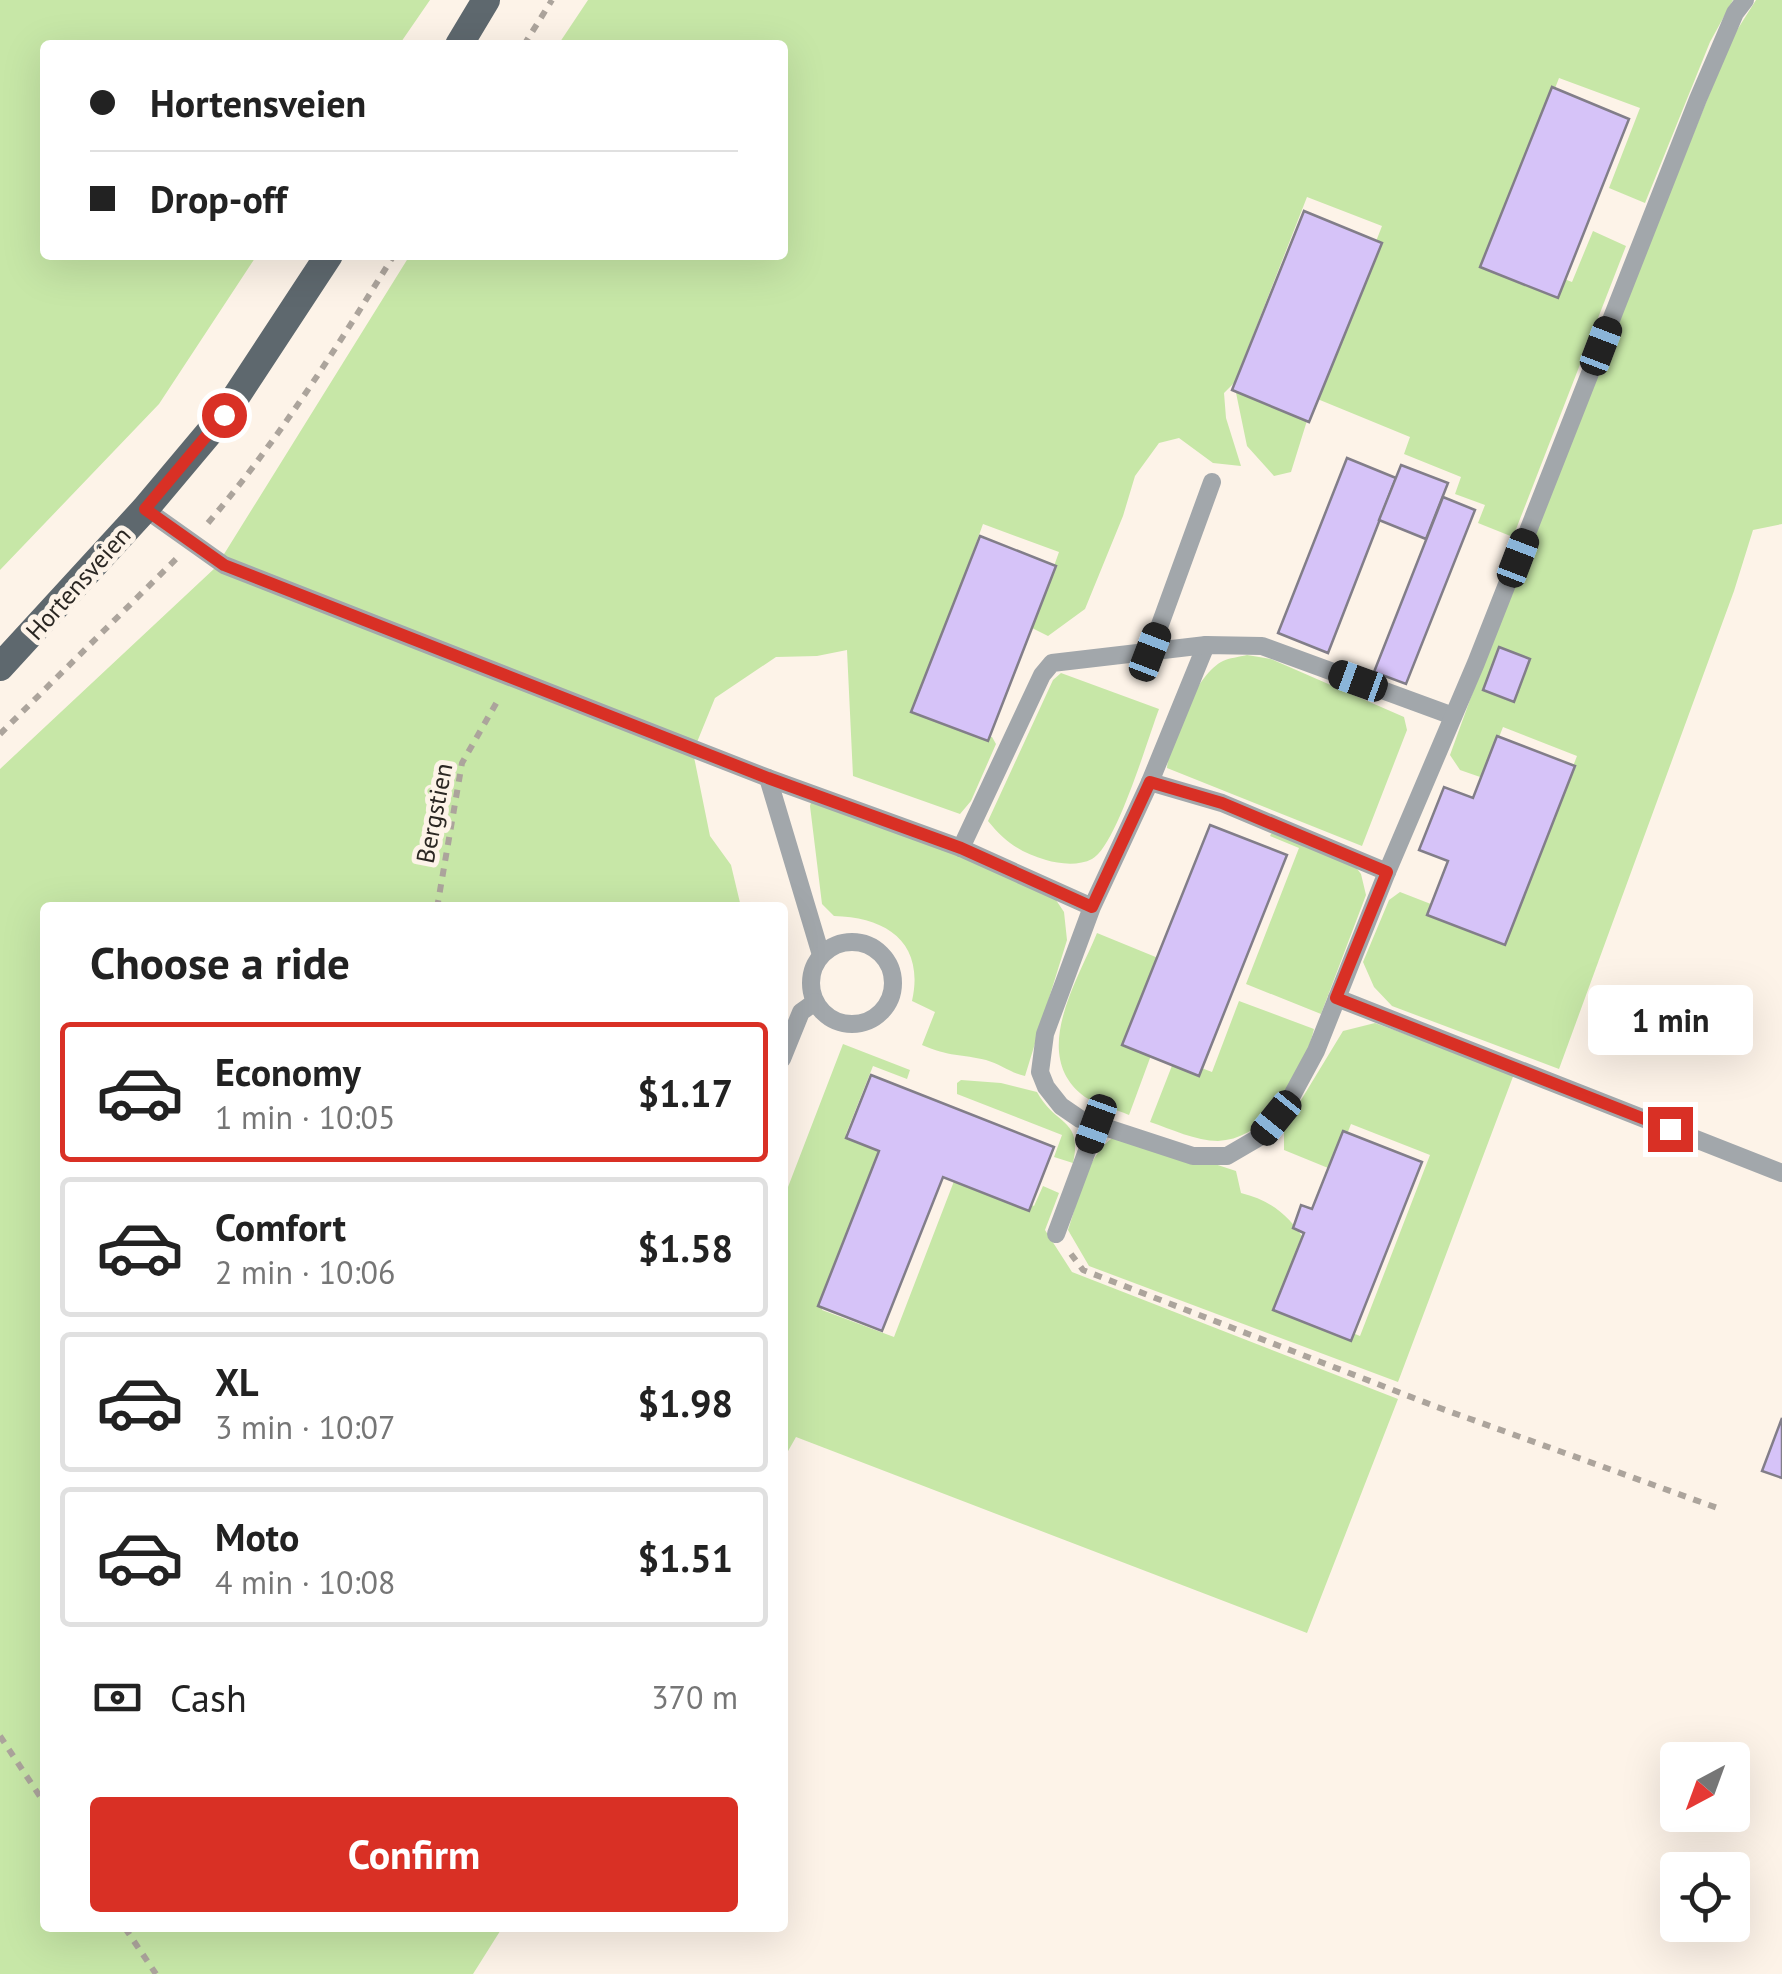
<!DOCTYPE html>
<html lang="en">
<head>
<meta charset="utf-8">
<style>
	:root { --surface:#fff; --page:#f2f2f2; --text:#222; --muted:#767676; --line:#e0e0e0; --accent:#d93025 }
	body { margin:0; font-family:"PT Sans",sans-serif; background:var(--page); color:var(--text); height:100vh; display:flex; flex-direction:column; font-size:38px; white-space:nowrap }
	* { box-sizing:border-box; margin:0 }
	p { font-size:32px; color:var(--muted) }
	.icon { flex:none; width:55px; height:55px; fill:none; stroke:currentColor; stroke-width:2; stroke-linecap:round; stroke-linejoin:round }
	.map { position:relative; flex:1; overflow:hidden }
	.drawer { position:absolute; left:40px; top:902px; width:748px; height:1030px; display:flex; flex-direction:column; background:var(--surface); border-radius:10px; box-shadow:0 10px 40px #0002 }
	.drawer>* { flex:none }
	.guide { position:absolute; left:40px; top:40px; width:748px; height:220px; border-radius:10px; box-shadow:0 10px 40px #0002; display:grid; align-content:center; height:220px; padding:0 50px; background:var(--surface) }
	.needle { width:65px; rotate:221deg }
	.fabs { position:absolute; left:1660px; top:1742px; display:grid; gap:20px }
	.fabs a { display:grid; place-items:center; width:90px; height:90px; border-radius:10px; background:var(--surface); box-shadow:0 10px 40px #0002; font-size:50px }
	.end { position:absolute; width:45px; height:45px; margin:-22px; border:12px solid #d93025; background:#fff; box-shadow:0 0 0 5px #fff }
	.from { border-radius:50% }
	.bubble { position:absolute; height:70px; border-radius:10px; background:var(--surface); box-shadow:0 10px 40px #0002; font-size:32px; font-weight:700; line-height:70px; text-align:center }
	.car { position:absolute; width:30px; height:60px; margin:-30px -15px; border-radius:12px; box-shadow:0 0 8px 2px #0007; background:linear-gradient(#222 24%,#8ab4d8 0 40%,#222 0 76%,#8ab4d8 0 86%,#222 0) }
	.guide b { display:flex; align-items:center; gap:35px; height:95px; font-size:38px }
	.guide b+b { border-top:2px solid var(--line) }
	.guide i { width:25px; height:25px; background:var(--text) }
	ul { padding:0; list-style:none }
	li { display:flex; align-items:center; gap:30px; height:140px; margin:0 20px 15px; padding:0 30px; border:5px solid var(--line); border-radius:10px }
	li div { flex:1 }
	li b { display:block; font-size:38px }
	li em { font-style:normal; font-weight:700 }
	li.active { border-color:var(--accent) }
	li>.icon { width:90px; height:90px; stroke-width:1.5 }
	h2 { padding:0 50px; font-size:45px; line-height:120px }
	.pay { display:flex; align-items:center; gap:25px; height:110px; padding:0 50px; font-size:38px }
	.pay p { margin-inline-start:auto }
	.action { display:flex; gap:20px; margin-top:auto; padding:20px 50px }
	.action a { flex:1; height:115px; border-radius:10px; background:var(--accent); color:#fff; font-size:40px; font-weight:700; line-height:115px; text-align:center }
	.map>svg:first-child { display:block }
	.green { fill:#c7e7a7 }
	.building { fill:#d6c3f8; stroke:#827e89; stroke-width:2.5 }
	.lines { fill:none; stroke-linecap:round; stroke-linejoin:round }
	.path { stroke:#aca49c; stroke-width:6; stroke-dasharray:8 8; stroke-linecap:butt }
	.service { stroke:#a2a7ab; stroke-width:18 }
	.primary { stroke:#5e686e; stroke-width:28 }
	.route { stroke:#d93025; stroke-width:12 }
	.labels { text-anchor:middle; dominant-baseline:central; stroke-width:10; stroke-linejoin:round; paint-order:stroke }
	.street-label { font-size:25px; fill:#2b2723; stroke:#fdf3e8 }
</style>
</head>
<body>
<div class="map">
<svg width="1782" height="1974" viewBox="0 0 1782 1974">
	<rect width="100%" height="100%" fill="#fdf3e8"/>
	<g class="green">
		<path d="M0,0H430L399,45H45V255H257L159,404L0,570Z"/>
		<path d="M588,0H1733L1710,42L1645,203L1609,188L1640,108L1559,78L1492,251L1572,282L1593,231L1626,246L1513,537L1478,523L1485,505L1455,494L1461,477L1404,454L1410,437L1315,398L1382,226L1307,197L1235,381L1310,411L1291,472L1274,476L1247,446L1234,383L1224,393L1226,418L1241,466L1213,463L1179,438L1159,443L1135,476L1123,516L1085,609L1048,636L1032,628L1059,552L983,524L916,709L992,737L996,744L971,801L960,814L853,776L847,650L817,656L776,657L715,698L693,752L710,836L731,865L741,907L45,908V1928H502L473,1974H0V769L216,567L410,255H782V45H558Z"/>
		<path d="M1756,0H1782V524L1753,530L1734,591L1559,1069L1392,1006L1374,987L1363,962L1389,900L1400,892L1508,934L1577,756L1503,727L1483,778L1460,770L1450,755L1512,584L1732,38Z"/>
		<path d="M1247,655L1271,659L1404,717L1407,730L1362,846L1167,768C1169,740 1196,674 1223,661C1229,658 1239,657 1247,655Z"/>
		<path d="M1061,673L1159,709C1148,738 1116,847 1092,859C1079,866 1059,864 1046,860C1021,853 1005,842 988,821L1053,680Z"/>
		<path d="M813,795L1052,894L1064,912L1067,940L1025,1076C1011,1073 1000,1064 986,1060C962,1054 949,1057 922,1045L935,1012L912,1001C925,943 887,917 834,916L822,904L810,806Z"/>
		<path d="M1273,830L1355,866L1361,874L1366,895L1321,1014L1246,984L1299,848L1270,836Z"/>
		<path d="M1097,933L1163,960L1153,1050L1129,1115C1115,1109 1097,1105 1085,1097C1029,1056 1077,982 1097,933Z"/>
		<path d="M1239,1001L1314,1029C1303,1073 1271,1139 1218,1141C1196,1141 1171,1129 1150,1122L1175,1058L1212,1072Z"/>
		<path d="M1375,1023L1514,1074L1398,1382L1089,1266L1068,1230C1080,1196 1086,1151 1120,1133L1236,1171L1241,1193C1270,1200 1289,1215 1305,1241L1281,1304L1360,1336L1430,1155L1351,1124L1333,1170L1284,1150V1128L1343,1031Z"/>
		<path d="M843,1044L910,1070L907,1079L873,1066L846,1134L884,1148L822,1310L894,1337L956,1176L1034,1206L1043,1186L1059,1193L1045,1230L1072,1272L1398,1399L1307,1633L796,1437L783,1460V1185L788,1187Z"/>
		<path d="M961,1080L1001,1083L1037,1092C1056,1127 1083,1118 1073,1163L1054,1157L1062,1135L957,1094V1083Z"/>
	</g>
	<g class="building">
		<path d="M1552,87L1629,119L1558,298L1480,267Z"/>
		<path d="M1304,211L1382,243L1309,422L1232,390Z"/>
		<path d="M1347,458L1396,478L1328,653L1278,633Z"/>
		<path d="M1401,465L1448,483L1426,539L1379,520Z"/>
		<path d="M1443,497L1475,510L1406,684L1374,672Z"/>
		<path d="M980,536L1056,566L988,741L911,712Z"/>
		<path d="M1499,647L1530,659L1514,702L1483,690Z"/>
		<path d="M1497,736L1575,766L1505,945L1427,915L1448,861L1419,850L1444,787L1473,798Z"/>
		<path d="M1210,825L1287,855L1199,1076L1122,1045Z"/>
		<path d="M871,1075L1054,1147L1029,1211L943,1177L882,1331L818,1306L879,1151L846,1138Z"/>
		<path d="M1343,1131L1422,1162L1351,1341L1273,1310L1304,1233L1293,1228L1301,1205L1312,1209Z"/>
		<path d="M1782,1418V1478L1762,1471Z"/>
	</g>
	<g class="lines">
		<g class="path">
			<path d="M524,45L552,0"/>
			<path d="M208,523C278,441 337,347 394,255"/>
			<path d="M0,734L176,559"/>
			<path d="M437,908L462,763L498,700"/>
			<path d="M1071,1254L1083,1270L1437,1407L1723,1510"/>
			<path d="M0,1736L45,1804"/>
			<path d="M125,1928L156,1974"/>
		</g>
		<g class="service">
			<path d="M145,509L224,565L768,778L961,848L1092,907L1150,782L1222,803L1387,872L1316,1051L1289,1101L1263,1135L1227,1156H1193L1080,1119L1061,1106L1046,1087L1040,1072L1045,1034L1092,907"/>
			<path d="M1150,652L1212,482"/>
			<path d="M768,778L821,955"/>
			<path d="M1150,782L1206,645"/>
			<path d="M961,848L1042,675L1052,663L1206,645L1262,646L1453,716"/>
			<path d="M1387,872L1476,663L1698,99L1735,13L1745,0"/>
			<circle cx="852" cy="983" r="41"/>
			<path d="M1337,998L1782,1173"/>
			<path d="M782,1059L801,1012L815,1002"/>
			<path d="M1056,1234L1097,1124"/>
		</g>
		<g class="primary">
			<path d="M459,45L486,0"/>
			<path d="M0,667L145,509L224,415L329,255"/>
		</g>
	</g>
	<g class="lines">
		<path class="route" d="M224,415L145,509L224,565L768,778L961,848L1092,907L1150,782L1222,803L1387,872L1336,998L1670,1129"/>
	</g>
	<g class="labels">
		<g class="street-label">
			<text transform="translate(78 583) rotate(-48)">Hortensveien</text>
			<text transform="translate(434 813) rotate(-79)">Bergstien</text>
		</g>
	</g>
</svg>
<div class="fabs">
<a><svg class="needle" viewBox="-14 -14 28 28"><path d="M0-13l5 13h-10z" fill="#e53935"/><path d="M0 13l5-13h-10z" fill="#767676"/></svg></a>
<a><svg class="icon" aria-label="locate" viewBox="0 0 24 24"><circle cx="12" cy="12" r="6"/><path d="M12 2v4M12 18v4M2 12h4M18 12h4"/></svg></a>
</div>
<i class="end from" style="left:224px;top:415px"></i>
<i class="end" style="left:1670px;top:1129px"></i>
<div class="bubble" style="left:1588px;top:985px;width:165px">1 min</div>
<i class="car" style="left:1601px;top:346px;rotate:21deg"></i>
<i class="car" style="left:1518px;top:558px;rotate:21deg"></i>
<i class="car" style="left:1150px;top:652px;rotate:21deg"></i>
<i class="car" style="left:1358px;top:681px;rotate:290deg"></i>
<i class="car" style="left:1276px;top:1118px;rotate:219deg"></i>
<i class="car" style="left:1096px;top:1124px;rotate:200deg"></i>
<div class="guide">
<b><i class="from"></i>Hortensveien</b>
<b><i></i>Drop-off</b>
</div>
<section class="drawer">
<h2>Choose a ride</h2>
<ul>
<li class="active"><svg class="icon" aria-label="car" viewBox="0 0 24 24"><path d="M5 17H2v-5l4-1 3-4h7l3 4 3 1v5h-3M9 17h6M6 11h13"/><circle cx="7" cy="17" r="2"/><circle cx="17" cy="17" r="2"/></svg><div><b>Economy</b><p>1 min · 10:05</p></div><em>$1.17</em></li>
<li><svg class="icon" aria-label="car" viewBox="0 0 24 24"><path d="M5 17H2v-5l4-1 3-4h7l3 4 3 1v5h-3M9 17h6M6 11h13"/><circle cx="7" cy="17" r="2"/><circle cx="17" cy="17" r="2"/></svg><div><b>Comfort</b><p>2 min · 10:06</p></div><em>$1.58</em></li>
<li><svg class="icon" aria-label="car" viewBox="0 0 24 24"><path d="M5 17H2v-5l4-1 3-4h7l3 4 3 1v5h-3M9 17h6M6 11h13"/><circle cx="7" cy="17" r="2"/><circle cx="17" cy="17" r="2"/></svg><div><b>XL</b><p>3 min · 10:07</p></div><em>$1.98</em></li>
<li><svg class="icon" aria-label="car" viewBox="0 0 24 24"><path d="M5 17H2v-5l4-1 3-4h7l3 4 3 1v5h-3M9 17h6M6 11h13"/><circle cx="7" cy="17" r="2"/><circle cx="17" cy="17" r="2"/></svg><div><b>Moto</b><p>4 min · 10:08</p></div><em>$1.51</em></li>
</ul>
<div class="pay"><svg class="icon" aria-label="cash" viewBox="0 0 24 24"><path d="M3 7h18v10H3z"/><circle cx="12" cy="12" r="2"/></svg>Cash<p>370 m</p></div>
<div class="action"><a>Confirm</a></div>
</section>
</div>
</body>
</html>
